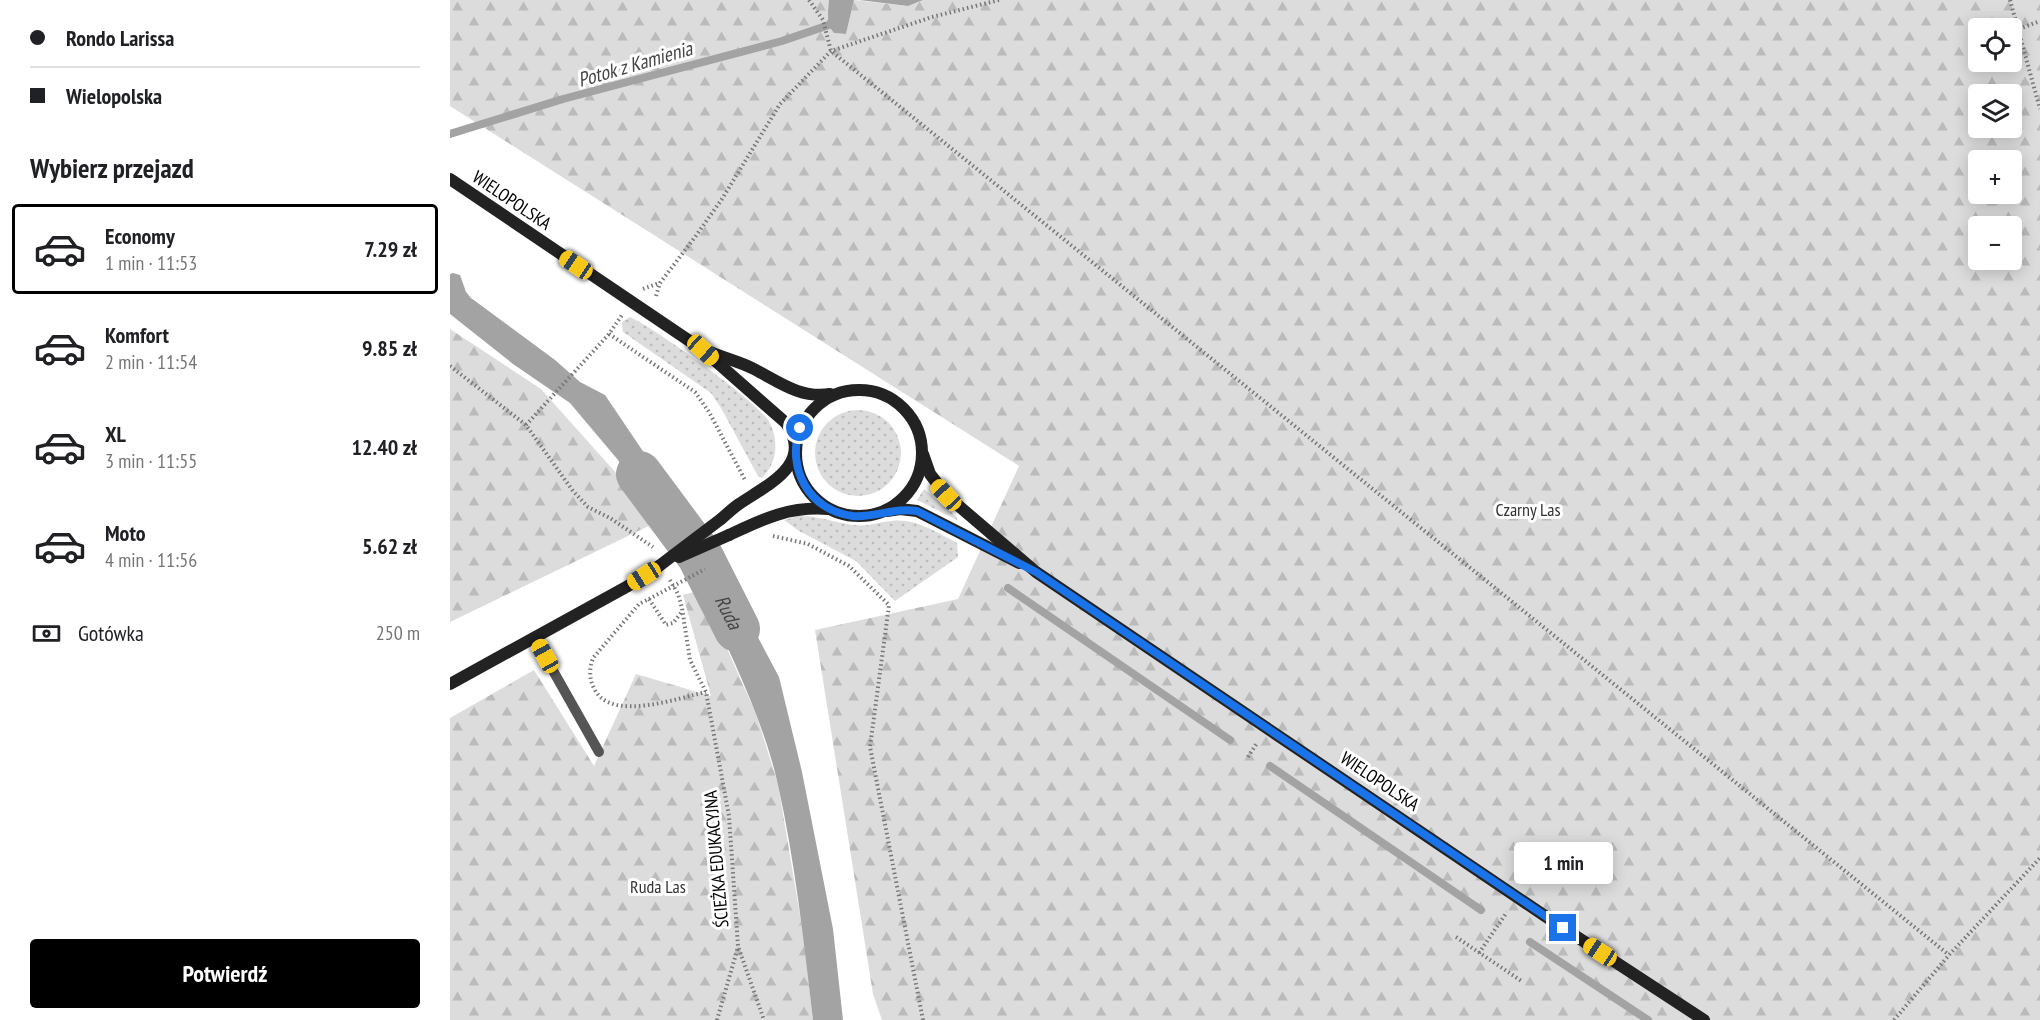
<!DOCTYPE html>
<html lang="pl">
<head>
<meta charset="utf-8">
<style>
	:root { --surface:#fff; --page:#f6f6f6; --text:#202124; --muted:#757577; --line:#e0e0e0; --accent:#000 }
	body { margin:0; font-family:"PT Sans Narrow",sans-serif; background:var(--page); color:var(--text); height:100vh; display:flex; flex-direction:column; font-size:22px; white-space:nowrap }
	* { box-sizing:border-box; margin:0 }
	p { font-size:20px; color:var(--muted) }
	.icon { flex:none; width:33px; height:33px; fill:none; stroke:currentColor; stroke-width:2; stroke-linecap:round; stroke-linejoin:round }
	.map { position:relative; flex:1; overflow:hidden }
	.sheet { display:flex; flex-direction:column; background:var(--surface); width:450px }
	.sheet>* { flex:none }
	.hud { display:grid; align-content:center; height:132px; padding:0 30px; background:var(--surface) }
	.controls { position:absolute; left:1518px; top:18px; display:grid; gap:12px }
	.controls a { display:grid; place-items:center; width:54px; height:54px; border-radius:6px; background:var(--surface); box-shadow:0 3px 15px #0003; font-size:30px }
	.end { position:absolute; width:27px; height:27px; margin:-14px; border:8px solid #1a73e8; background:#fff; box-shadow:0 0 0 3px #fff }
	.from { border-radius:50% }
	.bubble { position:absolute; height:42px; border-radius:6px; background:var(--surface); box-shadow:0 3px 15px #0003; font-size:20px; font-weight:800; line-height:42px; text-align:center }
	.car { position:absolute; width:18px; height:36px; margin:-18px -9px; border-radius:8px; box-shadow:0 0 4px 2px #0007; background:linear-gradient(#f5c518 24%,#345 0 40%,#f5c518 0 76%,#345 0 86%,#f5c518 0) }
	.hud b { display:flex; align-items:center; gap:21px; height:57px; font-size:22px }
	.hud b+b { border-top:2px solid var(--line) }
	.hud i { width:15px; height:15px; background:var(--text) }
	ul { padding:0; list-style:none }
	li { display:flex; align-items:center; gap:18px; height:90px; margin:0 12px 9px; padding:0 18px; border:3px solid transparent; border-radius:6px }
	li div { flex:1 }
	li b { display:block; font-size:22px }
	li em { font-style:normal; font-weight:800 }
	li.current { border-color:var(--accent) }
	li>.icon { width:54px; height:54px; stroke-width:1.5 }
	h2 { padding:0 30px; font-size:27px; line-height:72px }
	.pay { display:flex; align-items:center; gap:15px; height:66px; padding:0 30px; font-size:22px }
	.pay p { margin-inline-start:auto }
	.action { display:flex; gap:12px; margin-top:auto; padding:12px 30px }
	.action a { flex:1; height:69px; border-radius:6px; background:var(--accent); color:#fff; font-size:24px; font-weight:800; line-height:69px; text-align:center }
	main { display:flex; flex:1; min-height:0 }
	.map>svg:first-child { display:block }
	.grass { fill:url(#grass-dots) }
	.forest { fill:url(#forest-firs); fill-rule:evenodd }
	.water { fill:#a3a3a3 }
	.pier { fill:#fff }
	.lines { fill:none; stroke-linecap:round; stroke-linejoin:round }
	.stream { stroke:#a3a3a3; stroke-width:8 }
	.river { stroke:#a3a3a3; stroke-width:46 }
	.path { stroke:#777; stroke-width:4; stroke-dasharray:1.5 3; stroke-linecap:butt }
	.lane { stroke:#555; stroke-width:10 }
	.secondary { stroke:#222; stroke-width:12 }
	.path-bridge { stroke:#777; stroke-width:4; stroke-dasharray:1.5 3; stroke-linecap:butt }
	.secondary-bridge { stroke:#222; stroke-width:12 }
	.route { stroke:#1a73e8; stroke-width:8 }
	.labels { text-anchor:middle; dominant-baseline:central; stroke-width:6; stroke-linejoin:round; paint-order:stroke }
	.street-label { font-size:18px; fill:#000; stroke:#fff }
	.park-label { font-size:18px; fill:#333; stroke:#fff }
	.water-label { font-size:20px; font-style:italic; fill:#444; stroke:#fff }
</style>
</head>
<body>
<main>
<section class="sheet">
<div class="hud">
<b><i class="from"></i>Rondo Larissa</b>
<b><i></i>Wielopolska</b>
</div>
<h2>Wybierz przejazd</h2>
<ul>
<li class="current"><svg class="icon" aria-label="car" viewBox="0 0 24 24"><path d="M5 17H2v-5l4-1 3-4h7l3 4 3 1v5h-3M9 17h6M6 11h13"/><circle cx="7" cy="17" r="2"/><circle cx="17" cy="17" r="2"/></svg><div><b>Economy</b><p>1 min · 11:53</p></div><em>7.29 zł</em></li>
<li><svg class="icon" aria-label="car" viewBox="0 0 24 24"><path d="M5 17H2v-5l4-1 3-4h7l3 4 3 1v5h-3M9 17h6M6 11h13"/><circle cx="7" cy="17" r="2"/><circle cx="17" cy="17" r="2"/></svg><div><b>Komfort</b><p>2 min · 11:54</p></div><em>9.85 zł</em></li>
<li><svg class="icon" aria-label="car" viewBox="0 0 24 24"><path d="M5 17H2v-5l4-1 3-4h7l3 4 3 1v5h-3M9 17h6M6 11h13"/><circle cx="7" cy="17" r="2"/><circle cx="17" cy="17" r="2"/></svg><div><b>XL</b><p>3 min · 11:55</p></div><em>12.40 zł</em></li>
<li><svg class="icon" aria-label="car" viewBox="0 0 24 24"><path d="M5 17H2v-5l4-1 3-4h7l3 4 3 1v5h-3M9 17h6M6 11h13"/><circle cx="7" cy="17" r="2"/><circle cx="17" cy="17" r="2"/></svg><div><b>Moto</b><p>4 min · 11:56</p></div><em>5.62 zł</em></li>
</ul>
<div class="pay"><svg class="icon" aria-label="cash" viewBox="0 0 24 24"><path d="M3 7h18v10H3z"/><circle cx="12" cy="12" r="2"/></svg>Gotówka<p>250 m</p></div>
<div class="action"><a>Potwierdź</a></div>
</section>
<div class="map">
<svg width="1590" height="1020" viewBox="0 0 1590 1020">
	<defs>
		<pattern id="grass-dots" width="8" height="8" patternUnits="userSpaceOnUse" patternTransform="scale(1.5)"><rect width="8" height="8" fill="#dcdcdc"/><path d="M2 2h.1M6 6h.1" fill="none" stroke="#bbb" stroke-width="1.8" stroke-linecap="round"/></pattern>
		<pattern id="forest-firs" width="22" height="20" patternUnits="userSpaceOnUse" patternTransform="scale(1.5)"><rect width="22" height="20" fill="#dcdcdc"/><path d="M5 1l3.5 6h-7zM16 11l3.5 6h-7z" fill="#bbb"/></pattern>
	</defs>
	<rect width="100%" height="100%" fill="#fff"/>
	<g class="grass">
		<path d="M180,317C202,326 311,404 320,423C329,442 327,463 312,478L308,476L271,408L261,393L173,332L172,322Z"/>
		<circle cx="408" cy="453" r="43"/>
		<path d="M474,489L507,517V520L467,500Z"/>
		<path d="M348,516C368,515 385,523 404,525C418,527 428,522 441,521C466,518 486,532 507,543L508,557L445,601L406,561L349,531L334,520Z"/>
	</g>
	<g class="forest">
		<path d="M0,0H379L378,18L384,33L396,34L404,0L458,6L473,0H1590V1020H432L423,994L365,630L508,599L569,466L0,106ZM1528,28H1562V62H1528ZM1528,94H1562V128H1528ZM1528,160H1562V194H1528ZM1528,226H1562V260H1528Z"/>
		<path d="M0,329L91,389L209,521L0,622Z"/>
		<path d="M251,590L306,714L328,784L353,933L363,1020H0V718L84,670L144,766L186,674L261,696L233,595Z"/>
	</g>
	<g class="water">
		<path d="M379,0H404L396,34L384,33C376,24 378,11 379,0Z"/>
		<path d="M409,0H473L458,6Z"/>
		<path d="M3,273L10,275L16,292L21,298L105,360L130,382L155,395L238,518L217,533L168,460L120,403L63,364L0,314V274Z"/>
		<path d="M267,567L285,594L329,677L352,772L383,929L393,1020H363C354,943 345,861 328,785C313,717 279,653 252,590L245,578Z"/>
	</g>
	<path class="pier" d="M266,564L269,565L273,570L245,584L242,579L243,576Z"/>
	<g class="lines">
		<g class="stream">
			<path d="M0,134L113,99L332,41L379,25L384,18"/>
			<path d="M558,588L780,740"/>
			<path d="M820,766L1031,910"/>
			<path d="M1080,942L1198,1020"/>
		</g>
		<path class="river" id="s1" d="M189,474L250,556L287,629"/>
		<g class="path">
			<path d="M359,0L373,20L381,51L1499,955"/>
			<path d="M1560,0L1590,109"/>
			<path d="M1569,29L1590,21"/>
			<path d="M193,289L209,283"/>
			<path d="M206,296L210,283L245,237L272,199L330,104L381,51L482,17L549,0"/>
			<path d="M159,334L245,392L259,412L295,480"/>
			<path d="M0,366L76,425L123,491L138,507L160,518L203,547"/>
			<path d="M76,425L159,334L172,315"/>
			<path d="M323,536L358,544L399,566L439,605L420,747L473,1020"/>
			<path d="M220,580L228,594L232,608L240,660L256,692L279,816L288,946L314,1020"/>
			<path d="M231,613L223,623L216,625L199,599L189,604L143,658C139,669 139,680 145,690C162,722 228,698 256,692"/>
			<path d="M798,757L807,743"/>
			<path d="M1006,937L1073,982"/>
			<path d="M1029,953L1057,912"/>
			<path d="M267,1020L288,947"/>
			<path d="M1444,1020L1499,955L1590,858"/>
		</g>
		<path class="lane" d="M84,637L149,752"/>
		<g class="secondary">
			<path d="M0,179L253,350L336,423C365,464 317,485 289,504C283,508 277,514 271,519"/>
			<path d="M260,352C274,358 291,362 304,369C329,382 351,399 380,394"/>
			<circle cx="409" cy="453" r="63"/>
			<path d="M473,454L480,474L496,495L586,572L1095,916L1254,1020"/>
			<path d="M437,511L450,509L467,511L569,563"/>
			<path d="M279,535C313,519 339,506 378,509"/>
			<path d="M0,684L178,586L209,566"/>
		</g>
		<path class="path-bridge" d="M199,599L255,569"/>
		<g class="secondary-bridge">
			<path d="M229,557L279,535"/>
			<path d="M209,566L271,519"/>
		</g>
	</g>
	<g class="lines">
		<path class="route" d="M350,428C336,468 359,511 403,516C425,518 445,507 467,511L586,572L1113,928"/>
	</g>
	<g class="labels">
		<g class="street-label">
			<text transform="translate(62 200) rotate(34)">WIELOPOLSKA</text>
			<text transform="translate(930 781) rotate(34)">WIELOPOLSKA</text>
			<text transform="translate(266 859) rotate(-95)">ŚCIEŻKA EDUKACYJNA</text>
		</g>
		<g class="park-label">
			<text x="1078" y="509">Czarny Las</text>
			<text x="208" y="886">Ruda Las</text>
		</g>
		<g class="water-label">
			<text transform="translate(185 64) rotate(-16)">Potok z Kamienia</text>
			<text stroke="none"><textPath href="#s1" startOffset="165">Ruda</textPath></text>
		</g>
	</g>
</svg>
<div class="controls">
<a><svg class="icon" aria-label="locate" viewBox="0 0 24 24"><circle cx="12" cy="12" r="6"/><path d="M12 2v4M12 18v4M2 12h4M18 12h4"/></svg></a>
<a><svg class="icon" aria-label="layers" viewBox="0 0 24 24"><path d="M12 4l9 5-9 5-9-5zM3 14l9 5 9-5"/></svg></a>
<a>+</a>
<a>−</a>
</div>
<i class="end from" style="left:350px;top:428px"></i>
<i class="end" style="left:1113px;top:928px"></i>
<div class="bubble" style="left:1064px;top:842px;width:99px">1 min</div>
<i class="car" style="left:126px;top:265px;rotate:304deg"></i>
<i class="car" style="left:253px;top:350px;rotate:132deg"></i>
<i class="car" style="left:496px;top:495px;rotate:317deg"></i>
<i class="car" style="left:194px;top:576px;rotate:238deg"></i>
<i class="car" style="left:95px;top:656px;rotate:331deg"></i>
<i class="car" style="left:1150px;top:952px;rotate:303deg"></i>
</div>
</main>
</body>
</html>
